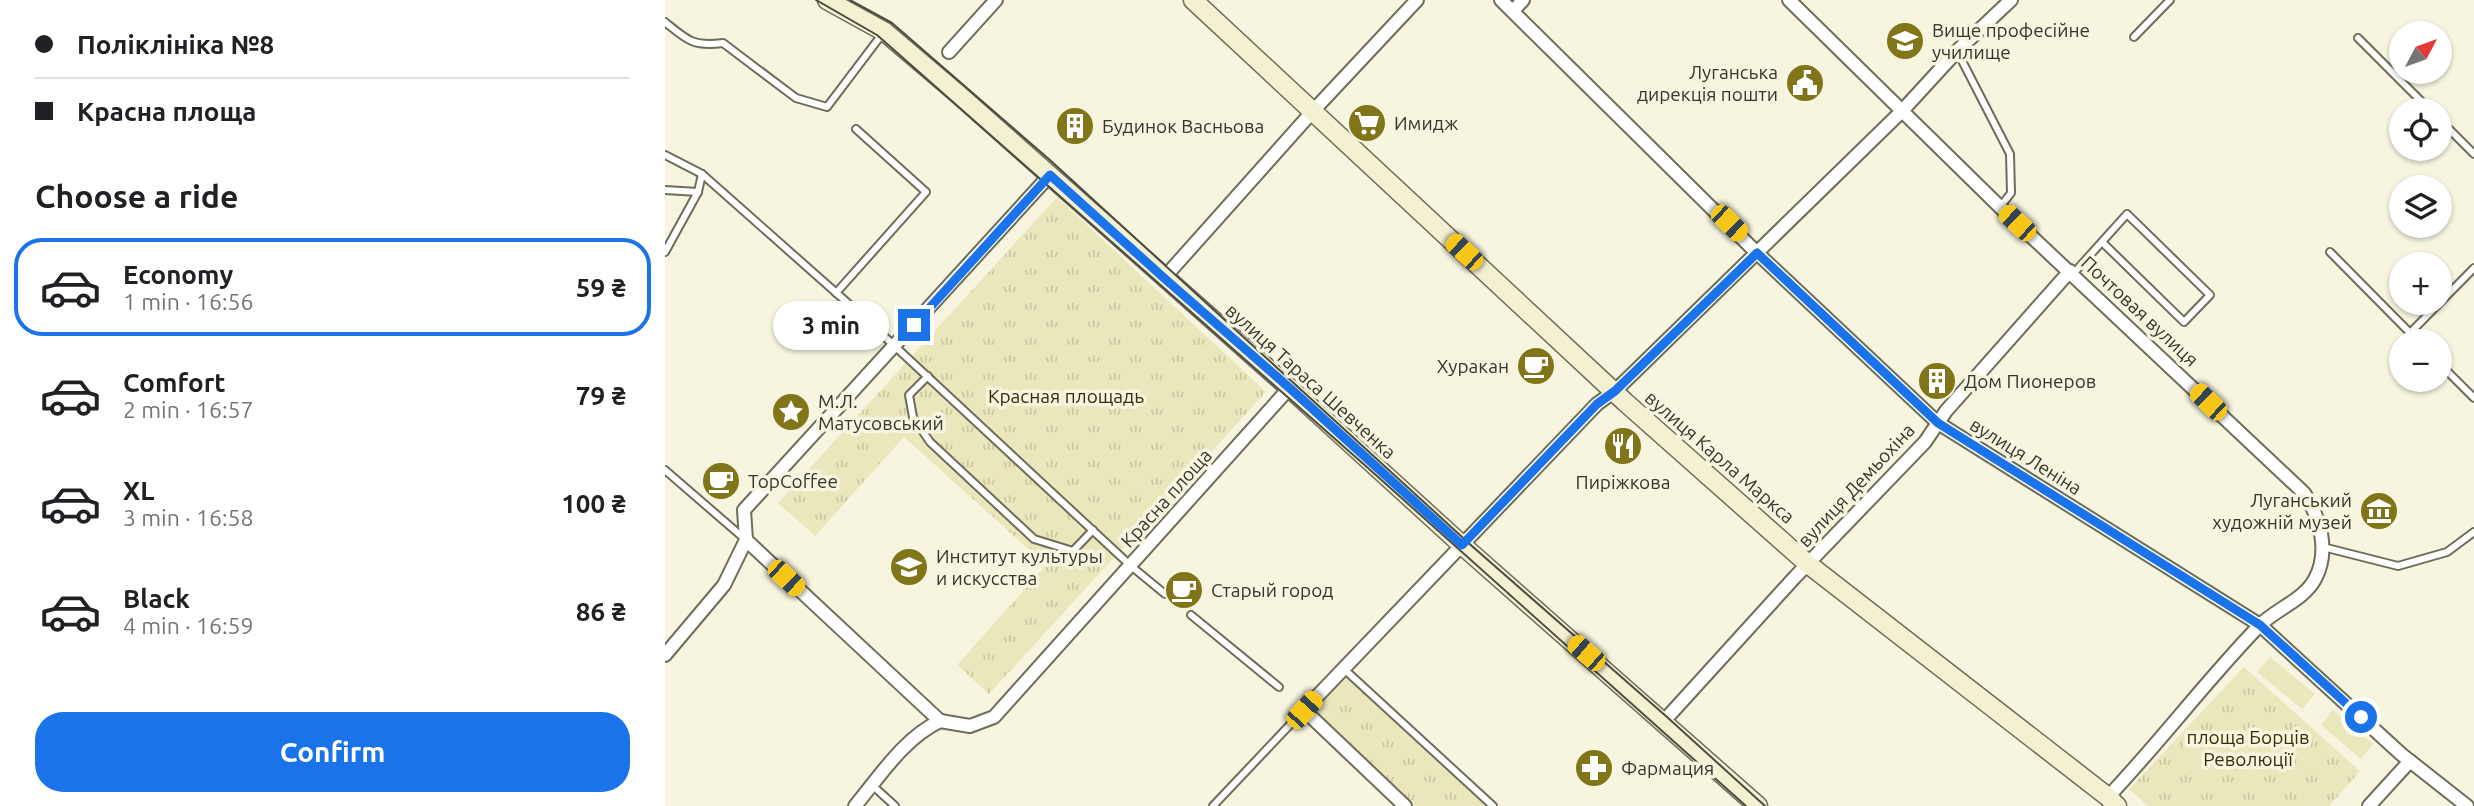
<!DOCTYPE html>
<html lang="en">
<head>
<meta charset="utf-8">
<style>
	:root { --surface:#fff; --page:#f2f2f2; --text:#202124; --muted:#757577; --line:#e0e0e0; --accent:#1a73e8 }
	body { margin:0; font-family:Ubuntu,sans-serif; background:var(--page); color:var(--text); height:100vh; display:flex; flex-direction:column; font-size:26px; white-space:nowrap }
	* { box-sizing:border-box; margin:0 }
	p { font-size:23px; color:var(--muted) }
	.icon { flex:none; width:38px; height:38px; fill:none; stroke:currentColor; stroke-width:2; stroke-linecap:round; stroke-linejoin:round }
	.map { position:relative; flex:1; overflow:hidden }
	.side { display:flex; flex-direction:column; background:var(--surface); width:665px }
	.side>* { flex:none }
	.banner { display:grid; align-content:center; height:154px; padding:0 35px; background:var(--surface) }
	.needle { width:46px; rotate:49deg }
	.controls { position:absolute; left:1724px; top:21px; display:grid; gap:14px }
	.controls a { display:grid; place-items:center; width:63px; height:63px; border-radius:50%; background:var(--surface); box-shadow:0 2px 5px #0004; font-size:35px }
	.end { position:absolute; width:32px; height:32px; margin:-16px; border:9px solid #1a73e8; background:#fff; box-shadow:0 0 0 4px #fff }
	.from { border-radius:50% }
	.bubble { position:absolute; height:49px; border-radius:24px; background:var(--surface); box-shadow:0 2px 5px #0004; font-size:23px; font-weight:700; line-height:49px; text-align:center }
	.car { position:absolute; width:21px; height:42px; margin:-21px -10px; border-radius:9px; box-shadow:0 0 5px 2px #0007; background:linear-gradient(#f5c518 24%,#345 0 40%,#f5c518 0 76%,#345 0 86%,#f5c518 0) }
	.banner b { display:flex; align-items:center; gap:24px; height:66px; font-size:26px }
	.banner b+b { border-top:2px solid var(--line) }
	.banner i { width:18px; height:18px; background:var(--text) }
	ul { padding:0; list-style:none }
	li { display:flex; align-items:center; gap:21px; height:98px; margin:0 14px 10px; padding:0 21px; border:4px solid transparent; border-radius:28px }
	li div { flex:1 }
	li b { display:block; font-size:26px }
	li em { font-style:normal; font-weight:700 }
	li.selected { border-color:var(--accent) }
	li>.icon { width:63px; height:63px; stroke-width:1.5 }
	h2 { padding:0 35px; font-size:32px; line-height:84px }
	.button { display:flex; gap:14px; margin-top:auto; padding:14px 35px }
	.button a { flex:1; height:80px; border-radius:28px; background:var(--accent); color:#fff; font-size:28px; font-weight:700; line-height:80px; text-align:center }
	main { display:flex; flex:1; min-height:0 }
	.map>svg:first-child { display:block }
	.green { fill:#ebe7bd }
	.park { fill:url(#park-tufts) }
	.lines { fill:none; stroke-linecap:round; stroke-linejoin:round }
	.service-casing { stroke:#6f6d5a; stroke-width:10 }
	.minor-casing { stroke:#6f6d5a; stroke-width:16 }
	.secondary-casing { stroke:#6f6d5a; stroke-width:21 }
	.service { stroke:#fff; stroke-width:6 }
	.minor { stroke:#fff; stroke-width:12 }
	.secondary { stroke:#f4f1d3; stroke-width:18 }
	.tram { stroke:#4c4c42; stroke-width:2 }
	.route { stroke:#1a73e8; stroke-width:9 }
	.labels { text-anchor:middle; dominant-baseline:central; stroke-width:7; stroke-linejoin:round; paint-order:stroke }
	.poi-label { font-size:19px; fill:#36362e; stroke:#f7f5e0; text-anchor:start }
	.street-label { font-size:19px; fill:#36362e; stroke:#f7f5e0 }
	.park-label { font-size:19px; fill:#343005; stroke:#f7f5e0 }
</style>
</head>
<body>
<main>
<section class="side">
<div class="banner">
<b><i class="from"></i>Поліклініка №8</b>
<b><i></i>Красна площа</b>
</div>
<h2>Choose a ride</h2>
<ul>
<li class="selected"><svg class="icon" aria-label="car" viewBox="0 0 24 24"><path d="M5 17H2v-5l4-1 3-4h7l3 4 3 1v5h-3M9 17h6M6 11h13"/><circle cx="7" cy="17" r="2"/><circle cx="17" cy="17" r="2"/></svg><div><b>Economy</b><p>1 min · 16:56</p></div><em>59 ₴</em></li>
<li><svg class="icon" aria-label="car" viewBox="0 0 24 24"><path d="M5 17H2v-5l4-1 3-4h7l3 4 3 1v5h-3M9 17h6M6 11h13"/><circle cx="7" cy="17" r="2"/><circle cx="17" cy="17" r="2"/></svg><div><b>Comfort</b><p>2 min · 16:57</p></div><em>79 ₴</em></li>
<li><svg class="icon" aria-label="car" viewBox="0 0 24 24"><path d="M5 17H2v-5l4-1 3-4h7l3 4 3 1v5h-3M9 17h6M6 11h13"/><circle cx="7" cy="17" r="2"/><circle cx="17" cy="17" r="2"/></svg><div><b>XL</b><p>3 min · 16:58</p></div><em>100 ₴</em></li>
<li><svg class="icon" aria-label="car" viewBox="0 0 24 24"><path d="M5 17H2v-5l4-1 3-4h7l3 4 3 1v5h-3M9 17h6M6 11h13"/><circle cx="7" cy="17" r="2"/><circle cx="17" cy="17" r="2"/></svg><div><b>Black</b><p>4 min · 16:59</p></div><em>86 ₴</em></li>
</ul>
<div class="button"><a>Confirm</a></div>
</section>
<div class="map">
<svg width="1809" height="806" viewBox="0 0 1809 806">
	<defs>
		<pattern id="park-tufts" width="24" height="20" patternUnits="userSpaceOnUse" patternTransform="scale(1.75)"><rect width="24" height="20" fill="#ebe7bd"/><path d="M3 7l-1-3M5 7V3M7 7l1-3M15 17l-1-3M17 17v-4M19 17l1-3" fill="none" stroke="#cac7a3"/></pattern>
	</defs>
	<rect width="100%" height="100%" fill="#f7f5e0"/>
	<g class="green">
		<path d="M1605,657L1650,694L1637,709L1592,672Z"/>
		<path d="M1668,710L1708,744L1696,759L1656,725Z"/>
	</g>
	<g class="park">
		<path d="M392,197L601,392L324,694L292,665L381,565L239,437L150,536L113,503Z"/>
		<path d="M1579,667L1695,771L1664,806H1483L1464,789Z"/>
		<path d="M678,675L822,806H751L645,709Z"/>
	</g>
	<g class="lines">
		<defs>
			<g id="service">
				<path d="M0,22C22,40 28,47 58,43L131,98L162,107L218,33"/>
				<path d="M1469,37L1505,0"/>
				<path d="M1693,38L1765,110"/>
				<path d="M1292,51L1345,154L1346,193L1335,207"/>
				<path d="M1774,119L1809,154"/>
				<path d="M0,155L37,174L185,305"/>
				<path d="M0,190L33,192"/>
				<path d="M0,252L33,192L37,174"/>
				<path d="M1665,252L1753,341"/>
				<path d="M1408,274L1462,214L1545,295L1519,322L1437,242"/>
				<path d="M171,293L261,192L191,129"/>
				<path d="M207,325L466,566L500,594"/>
				<path d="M1745,333L1809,268"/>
				<path d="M1774,363L1809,398"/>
				<path d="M263,376L244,395L248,417L265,442L369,539L408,551L428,530"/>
				<path d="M0,470L81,540"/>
				<path d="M1658,547L1733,566L1782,552L1809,532"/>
				<path d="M526,615L614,687"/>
				<path d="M679,669L828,806"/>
				<path d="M207,785L230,806"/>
				<path d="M548,806L638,711"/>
			</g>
			<g id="minor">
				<path d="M836,0L1092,253L1273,423L1595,625L1736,754L1802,806"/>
				<path d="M1124,0L1335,207L1639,493C1655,517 1665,551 1650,579C1638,601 1610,609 1593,627C1541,681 1495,742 1443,797"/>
				<path d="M848,11L858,0"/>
				<path d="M284,52L331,0"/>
				<path d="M499,278L648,111L752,0"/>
				<path d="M81,540L275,721"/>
				<path d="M0,655L59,585L81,540L79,510L385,175"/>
				<path d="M275,721L305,726L329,717L619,394L628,391"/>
				<path d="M999,721L1130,577L1260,442L1281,411L1405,271"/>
				<path d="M190,806C215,776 239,738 275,721"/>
				<path d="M740,806L639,710L932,404L950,391L1237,111L1292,51L1346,0"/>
				<path d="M1704,806L1745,761"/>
			</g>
			<g id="secondary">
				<path d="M162,0L220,32L293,94L628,391L797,545L1093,806"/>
				<path d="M528,0L960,402L1143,564L1443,797L1452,806"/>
			</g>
		</defs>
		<use href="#service" class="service-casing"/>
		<use href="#minor" class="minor-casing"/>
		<use href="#secondary" class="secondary-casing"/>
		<use href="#service" class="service"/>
		<use href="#minor" class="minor"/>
		<use href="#secondary" class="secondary"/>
		<g class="tram">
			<path d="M151,0L212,35L703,468L1081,806"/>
			<path d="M185,0L227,23L386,161L808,547L1002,717L1100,806"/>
		</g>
	</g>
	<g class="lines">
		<path class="route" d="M249,325L385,175L499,278L628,391L797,545L932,404L950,391L1092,253L1273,423L1595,625L1696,717"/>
	</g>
	<defs>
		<symbol id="university-disc" viewBox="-11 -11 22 22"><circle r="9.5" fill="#807619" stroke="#f7f5e0"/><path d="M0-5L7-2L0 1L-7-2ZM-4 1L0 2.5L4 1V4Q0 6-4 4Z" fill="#fff"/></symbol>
		<symbol id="civic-disc" viewBox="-11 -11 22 22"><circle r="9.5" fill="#807619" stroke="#f7f5e0"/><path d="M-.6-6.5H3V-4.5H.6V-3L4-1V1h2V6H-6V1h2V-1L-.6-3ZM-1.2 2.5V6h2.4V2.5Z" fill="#fff"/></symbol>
		<symbol id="supermarket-disc" viewBox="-11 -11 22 22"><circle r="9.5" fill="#807619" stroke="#f7f5e0"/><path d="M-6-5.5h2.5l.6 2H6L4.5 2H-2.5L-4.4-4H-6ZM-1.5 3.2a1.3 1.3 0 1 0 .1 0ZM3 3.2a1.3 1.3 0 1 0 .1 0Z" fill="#fff"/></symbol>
		<symbol id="building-disc" viewBox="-11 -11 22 22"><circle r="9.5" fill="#807619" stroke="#f7f5e0"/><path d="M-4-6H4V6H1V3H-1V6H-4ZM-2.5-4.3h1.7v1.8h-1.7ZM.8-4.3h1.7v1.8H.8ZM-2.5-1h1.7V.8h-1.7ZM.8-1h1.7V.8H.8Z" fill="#fff"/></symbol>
		<symbol id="cafe-disc" viewBox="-11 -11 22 22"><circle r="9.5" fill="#807619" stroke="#f7f5e0"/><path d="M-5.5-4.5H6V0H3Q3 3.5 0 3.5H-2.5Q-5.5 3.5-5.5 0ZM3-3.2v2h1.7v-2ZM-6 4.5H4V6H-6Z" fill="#fff"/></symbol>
		<symbol id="sight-disc" viewBox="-11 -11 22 22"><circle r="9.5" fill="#807619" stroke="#f7f5e0"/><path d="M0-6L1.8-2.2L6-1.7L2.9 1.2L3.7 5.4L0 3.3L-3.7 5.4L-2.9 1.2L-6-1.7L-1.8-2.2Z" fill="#fff"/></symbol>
		<symbol id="restaurant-disc" viewBox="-11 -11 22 22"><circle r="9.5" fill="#807619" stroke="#f7f5e0"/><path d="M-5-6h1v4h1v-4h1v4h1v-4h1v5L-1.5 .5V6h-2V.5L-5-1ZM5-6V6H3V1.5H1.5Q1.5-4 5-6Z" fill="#fff"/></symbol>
		<symbol id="museum-disc" viewBox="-11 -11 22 22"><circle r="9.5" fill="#807619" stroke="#f7f5e0"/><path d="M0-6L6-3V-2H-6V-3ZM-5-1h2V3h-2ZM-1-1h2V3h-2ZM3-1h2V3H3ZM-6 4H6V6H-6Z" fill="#fff"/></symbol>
		<symbol id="pharmacy-disc" viewBox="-11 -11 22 22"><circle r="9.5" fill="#807619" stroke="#f7f5e0"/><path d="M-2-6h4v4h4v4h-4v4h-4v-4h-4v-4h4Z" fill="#fff"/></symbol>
	</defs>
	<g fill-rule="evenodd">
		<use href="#university-disc" x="1218" y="19" width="44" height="44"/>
		<use href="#civic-disc" x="1118" y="61" width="44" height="44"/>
		<use href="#supermarket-disc" x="680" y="101" width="44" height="44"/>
		<use href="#building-disc" x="388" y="104" width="44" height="44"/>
		<use href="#cafe-disc" x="849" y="344" width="44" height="44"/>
		<use href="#building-disc" x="1250" y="359" width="44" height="44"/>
		<use href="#sight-disc" x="104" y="390" width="44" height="44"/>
		<use href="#restaurant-disc" x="936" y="424" width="44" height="44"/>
		<use href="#cafe-disc" x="34" y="459" width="44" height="44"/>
		<use href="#museum-disc" x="1692" y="489" width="44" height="44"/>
		<use href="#university-disc" x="222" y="545" width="44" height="44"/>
		<use href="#cafe-disc" x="497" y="568" width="44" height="44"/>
		<use href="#pharmacy-disc" x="907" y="746" width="44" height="44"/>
	</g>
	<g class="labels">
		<g class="poi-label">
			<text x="1267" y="30">Вище професійне<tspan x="1267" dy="22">училище</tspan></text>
			<text x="1113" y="72" text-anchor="end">Луганська<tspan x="1113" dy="22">дирекція пошти</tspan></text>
			<text x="729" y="123">Имидж</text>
			<text x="437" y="126">Будинок Васньова</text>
			<text x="844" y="366" text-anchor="end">Хуракан</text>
			<text x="1299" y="381">Дом Пионеров</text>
			<text x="153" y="401">М.Л.<tspan x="153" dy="22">Матусовський</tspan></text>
			<text x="83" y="481">TopCoffee</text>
			<text x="958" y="482" text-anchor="middle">Пиріжкова</text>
			<text x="1687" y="500" text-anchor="end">Луганський<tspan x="1687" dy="22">художній музей</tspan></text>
			<text x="271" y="556">Институт культуры<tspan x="271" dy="22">и искусства</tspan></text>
			<text x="546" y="590">Старый город</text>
			<text x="956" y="768">Фармация</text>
		</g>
		<g class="street-label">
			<text transform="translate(1475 311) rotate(43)">Почтовая вулиця</text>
			<text transform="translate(646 381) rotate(42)">вулиця Тараса Шевченка</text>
			<text transform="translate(1361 456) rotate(32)">вулиця Леніна</text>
			<text transform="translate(1055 457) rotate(41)">вулиця Карла Маркса</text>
			<text transform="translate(1191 485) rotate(-47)">вулиця Демьохіна</text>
			<text transform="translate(501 498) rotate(-48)">Красна площа</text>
		</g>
		<g class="park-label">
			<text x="401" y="396">Красная площадь</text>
			<text x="1583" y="737">площа Борців<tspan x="1583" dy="22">Революції</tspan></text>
		</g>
	</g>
</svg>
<div class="controls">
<a><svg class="needle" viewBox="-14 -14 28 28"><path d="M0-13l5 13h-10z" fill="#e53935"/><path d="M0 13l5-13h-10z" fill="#757577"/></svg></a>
<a><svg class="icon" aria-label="locate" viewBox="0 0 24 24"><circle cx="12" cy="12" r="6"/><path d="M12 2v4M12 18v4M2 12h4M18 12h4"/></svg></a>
<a><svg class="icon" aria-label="layers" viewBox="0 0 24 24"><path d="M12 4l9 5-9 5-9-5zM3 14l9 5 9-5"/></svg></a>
<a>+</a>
<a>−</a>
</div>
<i class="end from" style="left:1696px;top:717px"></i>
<i class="end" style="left:249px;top:325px"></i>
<div class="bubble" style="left:108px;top:301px;width:116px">3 min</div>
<i class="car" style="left:1064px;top:223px;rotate:134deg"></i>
<i class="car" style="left:1352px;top:223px;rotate:313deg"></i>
<i class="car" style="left:799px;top:252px;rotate:313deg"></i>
<i class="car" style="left:1543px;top:402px;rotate:314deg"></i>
<i class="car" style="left:121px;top:578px;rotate:133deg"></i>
<i class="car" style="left:921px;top:653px;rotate:311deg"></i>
<i class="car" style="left:639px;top:710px;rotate:42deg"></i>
</div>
</main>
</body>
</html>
